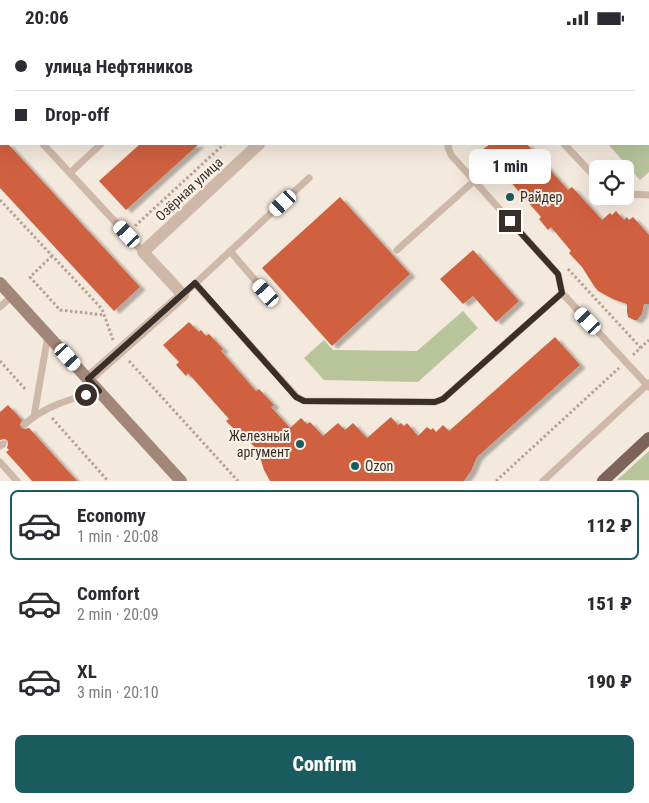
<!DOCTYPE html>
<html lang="en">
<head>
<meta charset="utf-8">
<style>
	:root { --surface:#fff; --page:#f7f7f7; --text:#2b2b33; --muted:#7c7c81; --line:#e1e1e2; --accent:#1a5b5f }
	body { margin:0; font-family:"Roboto Condensed",sans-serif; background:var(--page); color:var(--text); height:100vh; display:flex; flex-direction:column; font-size:19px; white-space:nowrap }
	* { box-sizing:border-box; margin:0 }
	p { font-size:16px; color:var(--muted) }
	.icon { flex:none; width:28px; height:28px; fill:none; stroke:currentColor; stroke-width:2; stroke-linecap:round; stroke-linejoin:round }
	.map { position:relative; height:446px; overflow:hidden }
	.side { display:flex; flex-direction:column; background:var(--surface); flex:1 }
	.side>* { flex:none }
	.guide { position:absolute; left:0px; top:0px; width:650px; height:110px; box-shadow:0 5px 20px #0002; display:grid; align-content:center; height:110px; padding:0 15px; background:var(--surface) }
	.controls { position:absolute; left:589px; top:125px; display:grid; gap:10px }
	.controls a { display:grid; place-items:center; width:45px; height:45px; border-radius:8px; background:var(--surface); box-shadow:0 5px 20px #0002; font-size:25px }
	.end { position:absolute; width:22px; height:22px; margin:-11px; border:6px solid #3a2e28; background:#fff; box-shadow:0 0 0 2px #fff }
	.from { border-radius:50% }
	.bubble { position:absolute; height:35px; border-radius:8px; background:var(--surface); box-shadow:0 5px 20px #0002; font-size:16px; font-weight:800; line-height:35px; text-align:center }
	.car { position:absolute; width:15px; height:30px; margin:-15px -8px; border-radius:6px; box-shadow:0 0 4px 1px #0007; background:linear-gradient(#fff 24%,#345 0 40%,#fff 0 76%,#345 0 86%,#fff 0) }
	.guide b { display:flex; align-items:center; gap:18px; height:48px; font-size:19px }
	.guide b+b { border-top:1px solid var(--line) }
	.guide i { width:12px; height:12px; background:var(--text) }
	ul { padding:9px 0 0; list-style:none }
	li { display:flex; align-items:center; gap:15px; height:70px; margin:0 10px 8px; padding:0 5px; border:2px solid transparent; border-radius:8px }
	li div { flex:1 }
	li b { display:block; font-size:19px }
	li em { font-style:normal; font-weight:800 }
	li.active { border-color:var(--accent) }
	li>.icon { width:45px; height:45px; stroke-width:1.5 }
	.action { display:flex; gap:10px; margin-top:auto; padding:10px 15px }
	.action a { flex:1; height:58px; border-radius:8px; background:var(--accent); color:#fff; font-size:20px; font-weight:800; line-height:58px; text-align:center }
	.status { display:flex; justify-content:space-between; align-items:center; height:35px; padding:0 25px; background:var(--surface); direction:ltr }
	.status svg { height:14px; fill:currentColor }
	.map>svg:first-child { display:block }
	.green { fill:#b8c59b }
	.building { fill:#cf6140; filter:url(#shadow) }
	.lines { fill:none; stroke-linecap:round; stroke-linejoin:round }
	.path { stroke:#baa292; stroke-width:3; stroke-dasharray:2.5 2.5; stroke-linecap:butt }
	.service { stroke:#ceb9a8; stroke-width:7 }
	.minor { stroke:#ceb9a8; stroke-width:12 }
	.secondary { stroke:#a28779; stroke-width:12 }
	.primary { stroke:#7d6458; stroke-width:12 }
	.route { stroke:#3a2e28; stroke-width:6 }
	.poi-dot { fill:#1a5b5f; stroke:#fbf3ea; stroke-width:2 }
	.labels { text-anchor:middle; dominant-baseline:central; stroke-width:4; stroke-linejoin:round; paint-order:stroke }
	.street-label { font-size:14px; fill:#3a2e28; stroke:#fbf3ea }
	.poi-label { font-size:14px; fill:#3a2e28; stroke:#fbf3ea; text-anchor:start }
</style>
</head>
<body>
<div class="status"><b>20:06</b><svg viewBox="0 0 49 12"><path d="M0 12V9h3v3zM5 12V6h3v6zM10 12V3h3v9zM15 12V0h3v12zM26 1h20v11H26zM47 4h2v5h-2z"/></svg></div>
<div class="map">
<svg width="649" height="446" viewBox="0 0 649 446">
	<defs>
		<filter id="shadow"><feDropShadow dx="5.5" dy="3" stdDeviation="1" flood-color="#0004"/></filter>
	</defs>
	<rect width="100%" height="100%" fill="#f4e9dd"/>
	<g class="green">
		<path d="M649,77V137L640,145L608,109H649Z"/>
		<path d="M463,276L478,293L418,347L324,345L304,323L324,305L333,315L417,316Z"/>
		<path d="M649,416V445H617Z"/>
	</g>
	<g class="building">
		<path d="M0,100L1,101V109H8L140,252L114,276L0,153Z"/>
		<path d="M140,109H199L126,175L99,146Z"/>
		<path d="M490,109H527L568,155L572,152L602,185L610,178L612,180L616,176L624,185L627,182L629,185L633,182L649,200V269H644L642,279L637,285H634L628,282L627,277V269L613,264L598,256L594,251L582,232L569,218L571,216L551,192L548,195L539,184L541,182L501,136L499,139L489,128L492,126L482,115Z"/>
		<path d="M340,162L410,239L332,311L262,233Z"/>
		<path d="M473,215L519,266L496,287L473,261L463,269L440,244Z"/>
		<path d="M189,287L199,297L201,295L206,301L209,299L223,314L221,316L256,356L259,354L274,370L271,372L290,393L301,383L307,389L310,387L323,401L338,388L345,395L353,388L367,403L391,382L398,390L401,388L404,391L407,388L418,401L427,392L431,395L433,393L436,397L443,390L449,396L555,302L580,330L477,422L471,436L464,446H270L264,435L258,416L239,395L237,397L226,386L229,384L188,338L186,341L176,330L179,327L163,310Z"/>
		<path d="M8,370L22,385L20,389L21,393L25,394L29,393L77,446H32L6,417L9,415L7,413L8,409V406L5,404L0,405V377Z"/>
	</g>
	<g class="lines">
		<g class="path">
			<path d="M341,1L342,0"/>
			<path d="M0,165L102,274L113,305"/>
			<path d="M135,191L224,109"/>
			<path d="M52,221L30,242L60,275L104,280"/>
			<path d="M568,234L641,313"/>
			<path d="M633,320L649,305"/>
			<path d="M0,326L26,355"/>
			<path d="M129,326L238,446"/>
			<path d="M52,383L108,446"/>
			<path d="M496,446L619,333"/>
		</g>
		<g class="service">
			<path d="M31,0L32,1"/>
			<path d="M22,1L23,0"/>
			<path d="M75,1L77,0"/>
			<path d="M217,1L219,0"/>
			<path d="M0,22L1,21"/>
			<path d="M0,63L1,64"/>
			<path d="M43,109L143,217"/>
			<path d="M449,109L448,112L451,120L558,239L562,258L649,352"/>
			<path d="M564,109L598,145"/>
			<path d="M70,138L101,109"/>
			<path d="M625,159L649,160"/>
			<path d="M397,215L474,146"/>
			<path d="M230,216L266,258"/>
			<path d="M195,249L297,362L304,366L435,367L443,364L562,258"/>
			<path d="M183,260L309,143"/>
			<path d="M0,272L12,261"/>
			<path d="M34,381L48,300"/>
			<path d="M25,389C46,370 72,364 99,356"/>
			<path d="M0,411L3,409"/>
			<path d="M0,427L17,446"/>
			<path d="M543,446L649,348"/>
		</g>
		<g class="minor">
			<path d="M367,0V1"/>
			<path d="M88,344L183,260L143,217L259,109"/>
		</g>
		<path class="secondary" d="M0,248L181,446"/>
		<path class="primary" d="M603,446L649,403"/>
	</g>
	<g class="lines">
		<path class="route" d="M86,360L99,356L88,344L195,248L296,362L304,366L435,367L443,364L562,258L558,239L510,186"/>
	</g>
	<g class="poi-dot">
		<circle cx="510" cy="162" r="5"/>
		<circle cx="300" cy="409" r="5"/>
		<circle cx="355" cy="431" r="5"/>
	</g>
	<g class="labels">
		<g class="street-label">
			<text transform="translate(189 154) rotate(-43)">Озёрная улица</text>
		</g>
		<g class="poi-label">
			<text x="520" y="162">Райдер</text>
			<text x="290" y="401" text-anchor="end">Железный<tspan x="290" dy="16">аргумент</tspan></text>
			<text x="365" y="431">Ozon</text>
		</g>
	</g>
</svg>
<div class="controls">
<a><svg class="icon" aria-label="locate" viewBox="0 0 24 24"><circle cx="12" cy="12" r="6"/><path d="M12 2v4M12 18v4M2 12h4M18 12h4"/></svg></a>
</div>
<i class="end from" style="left:86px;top:360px"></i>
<i class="end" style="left:510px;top:186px"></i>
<div class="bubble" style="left:469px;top:114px;width:82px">1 min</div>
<i class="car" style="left:283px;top:168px;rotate:227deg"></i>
<i class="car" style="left:127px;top:199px;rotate:317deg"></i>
<i class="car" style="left:266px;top:258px;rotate:318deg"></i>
<i class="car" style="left:588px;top:286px;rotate:317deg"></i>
<i class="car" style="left:68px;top:322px;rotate:138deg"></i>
<div class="guide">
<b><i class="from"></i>улица Нефтяников</b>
<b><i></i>Drop-off</b>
</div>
</div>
<section class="side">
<ul>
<li class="active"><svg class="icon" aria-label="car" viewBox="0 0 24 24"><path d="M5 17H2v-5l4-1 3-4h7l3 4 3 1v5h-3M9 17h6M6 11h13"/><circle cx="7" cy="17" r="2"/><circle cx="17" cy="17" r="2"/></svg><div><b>Economy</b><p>1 min · 20:08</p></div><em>112 ₽</em></li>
<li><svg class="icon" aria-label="car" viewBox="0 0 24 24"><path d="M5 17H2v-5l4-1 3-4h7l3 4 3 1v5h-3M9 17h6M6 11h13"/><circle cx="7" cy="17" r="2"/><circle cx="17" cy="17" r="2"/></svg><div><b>Comfort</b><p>2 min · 20:09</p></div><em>151 ₽</em></li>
<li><svg class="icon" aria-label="car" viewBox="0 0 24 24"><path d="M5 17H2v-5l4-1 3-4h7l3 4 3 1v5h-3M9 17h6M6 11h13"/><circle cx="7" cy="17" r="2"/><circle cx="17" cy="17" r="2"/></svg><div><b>XL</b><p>3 min · 20:10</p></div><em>190 ₽</em></li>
</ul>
<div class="action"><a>Confirm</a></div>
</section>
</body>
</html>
